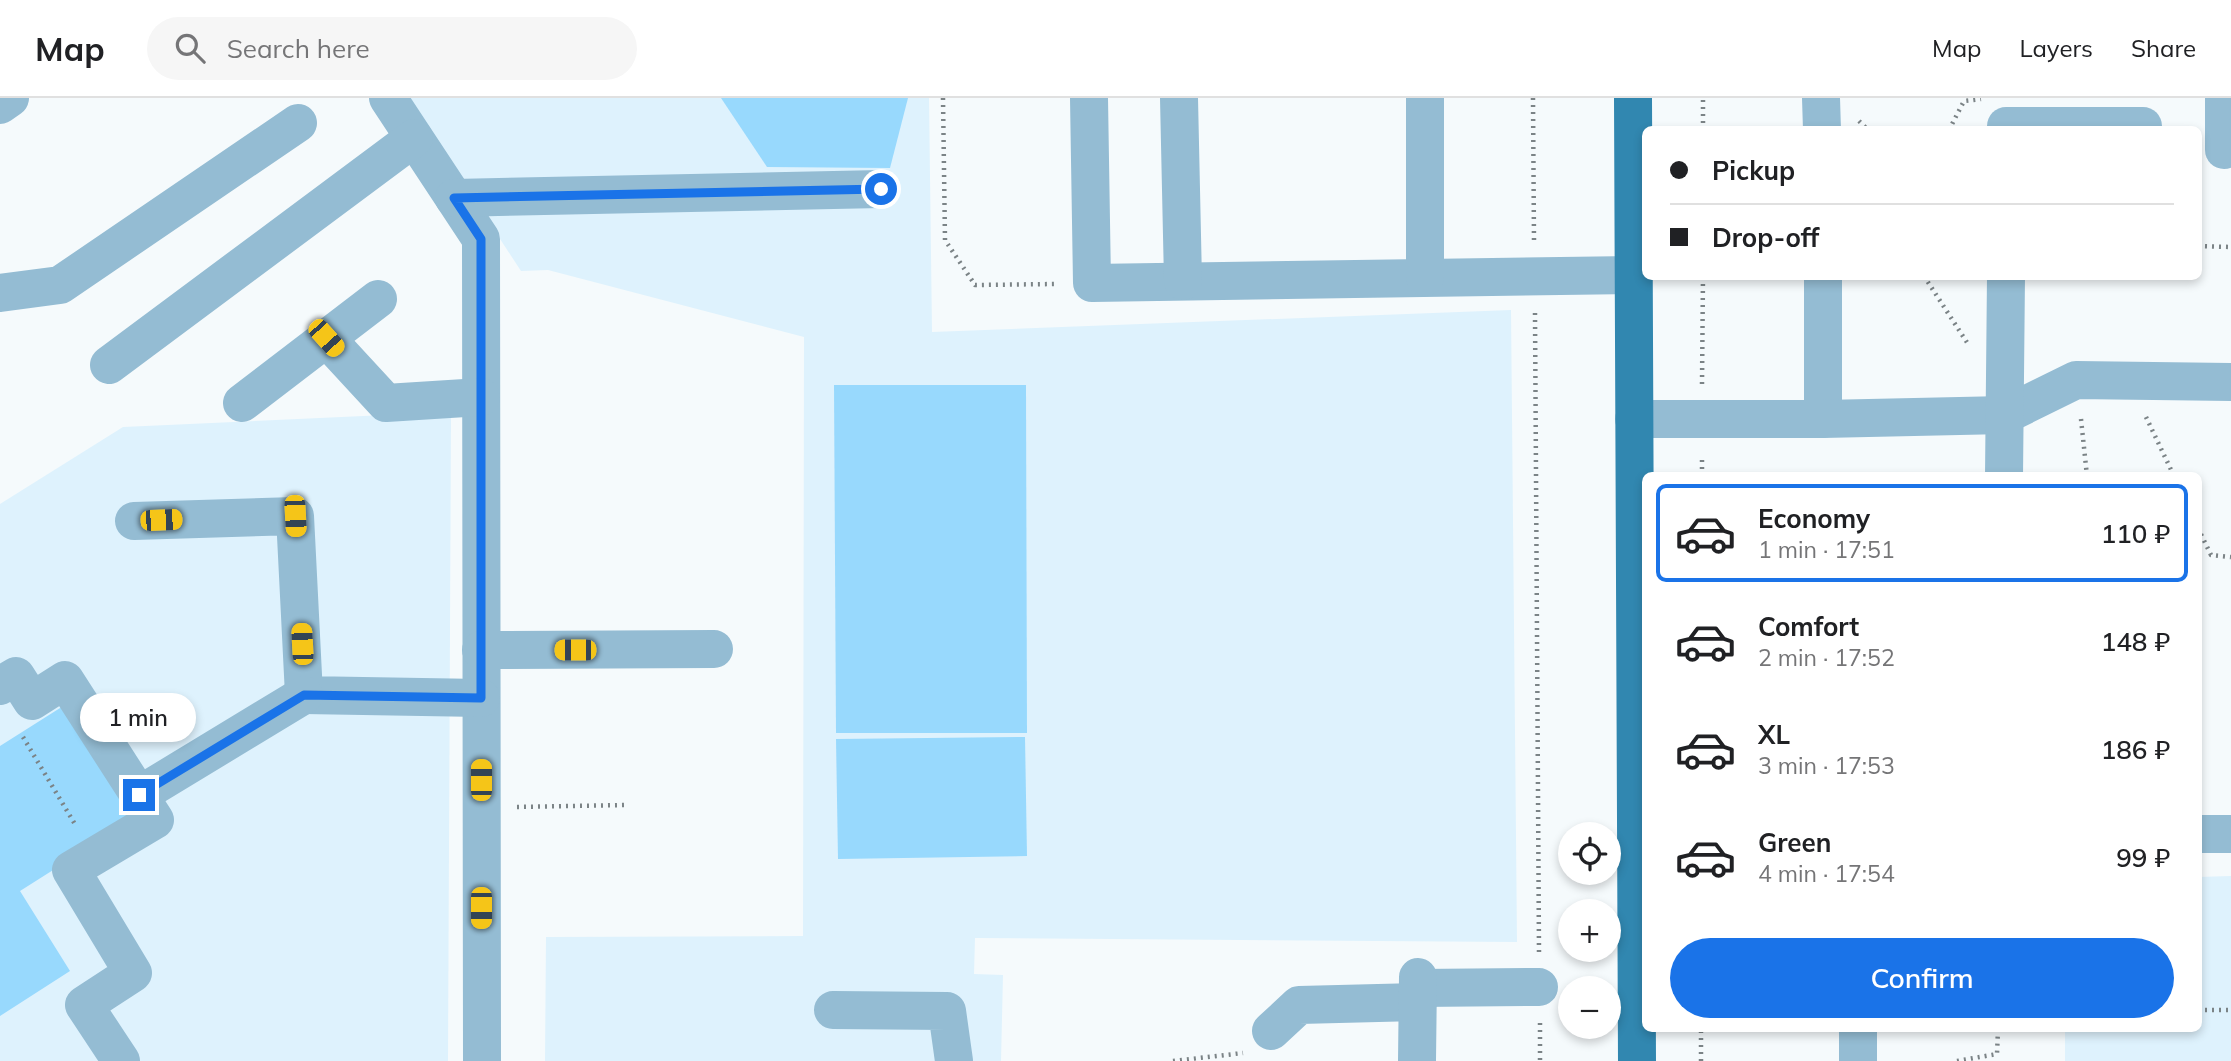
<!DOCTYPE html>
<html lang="en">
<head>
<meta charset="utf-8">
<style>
	:root { --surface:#fff; --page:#f6f6f6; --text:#202124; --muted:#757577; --line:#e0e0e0; --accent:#1a73e8 }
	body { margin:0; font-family:Mulish,sans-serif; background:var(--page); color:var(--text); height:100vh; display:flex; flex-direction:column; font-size:26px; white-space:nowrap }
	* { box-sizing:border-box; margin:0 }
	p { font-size:23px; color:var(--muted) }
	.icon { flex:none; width:38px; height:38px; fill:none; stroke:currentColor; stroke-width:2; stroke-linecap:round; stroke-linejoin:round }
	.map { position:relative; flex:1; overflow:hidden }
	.drawer { position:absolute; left:1642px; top:374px; width:560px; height:560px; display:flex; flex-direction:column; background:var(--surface); border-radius:10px; box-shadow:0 4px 10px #0003 }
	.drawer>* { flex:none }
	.hud { position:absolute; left:1642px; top:28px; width:560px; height:154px; border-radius:10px; box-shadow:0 4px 10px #0003; display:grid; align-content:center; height:154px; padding:0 28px; background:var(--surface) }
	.controls { position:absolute; left:1558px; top:724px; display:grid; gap:14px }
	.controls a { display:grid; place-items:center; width:63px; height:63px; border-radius:50%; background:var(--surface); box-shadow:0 4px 10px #0003; font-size:35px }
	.end { position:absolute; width:32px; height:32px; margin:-16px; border:9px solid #1a73e8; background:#fff; box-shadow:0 0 0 4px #fff }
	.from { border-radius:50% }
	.bubble { position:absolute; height:49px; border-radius:24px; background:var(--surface); box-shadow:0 4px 10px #0003; font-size:23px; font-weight:600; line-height:49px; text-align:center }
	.car { position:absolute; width:21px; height:42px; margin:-21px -10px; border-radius:9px; box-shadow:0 0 5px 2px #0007; background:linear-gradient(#f5c518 24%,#345 0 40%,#f5c518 0 76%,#345 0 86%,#f5c518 0) }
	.hud b { display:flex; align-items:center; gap:24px; height:66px; font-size:26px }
	.hud b+b { border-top:2px solid var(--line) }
	.hud i { width:18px; height:18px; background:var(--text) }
	ul { padding:12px 0 0; list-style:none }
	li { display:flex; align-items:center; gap:21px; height:98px; margin:0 14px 10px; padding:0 14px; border:4px solid transparent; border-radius:10px }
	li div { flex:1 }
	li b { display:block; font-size:26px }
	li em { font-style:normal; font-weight:600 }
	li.on { border-color:var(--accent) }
	li>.icon { width:63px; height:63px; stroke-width:1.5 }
	.cta { display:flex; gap:14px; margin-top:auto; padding:14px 28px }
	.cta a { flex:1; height:80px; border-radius:42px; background:var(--accent); color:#fff; font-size:28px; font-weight:600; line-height:80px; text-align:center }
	header { display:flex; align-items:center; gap:42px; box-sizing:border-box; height:98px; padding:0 35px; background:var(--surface); border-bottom:2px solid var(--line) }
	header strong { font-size:33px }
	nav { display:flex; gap:38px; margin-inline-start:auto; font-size:24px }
	.search { width:490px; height:63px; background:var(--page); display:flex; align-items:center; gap:18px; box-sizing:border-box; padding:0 24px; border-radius:38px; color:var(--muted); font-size:26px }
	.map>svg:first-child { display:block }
	.built { fill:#def2fd }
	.green { fill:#98d9fd }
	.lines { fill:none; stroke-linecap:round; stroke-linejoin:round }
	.path { stroke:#7b8386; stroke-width:4.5; stroke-dasharray:2 5; stroke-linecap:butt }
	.minor { stroke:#94bcd3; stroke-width:38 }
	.major { stroke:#3187b0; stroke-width:38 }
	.route { stroke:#1a73e8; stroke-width:9 }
</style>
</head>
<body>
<header>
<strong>Map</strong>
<div class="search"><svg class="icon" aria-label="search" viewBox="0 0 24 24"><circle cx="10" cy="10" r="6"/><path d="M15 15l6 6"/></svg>Search here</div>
<nav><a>Map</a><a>Layers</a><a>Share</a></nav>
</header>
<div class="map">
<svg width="2231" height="963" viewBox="0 0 2231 963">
	<rect width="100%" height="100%" fill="#f5fafc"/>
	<g class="built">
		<path d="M408,0H929L932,234L1511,212L1517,844L975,840L974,876L1003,877L1001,963H545L546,839L803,838L804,239L548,172L521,173Z"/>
		<path d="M451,314L448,963H0V406L123,329Z"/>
		<path d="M2231,778V963H2065V931H2198V779Z"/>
	</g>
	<g class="green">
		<path d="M721,0H908L890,70L767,69Z"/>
		<path d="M834,287H1026L1027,635H836Z"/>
		<path d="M68,605L140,717L20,793L70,873L0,918V648Z"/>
		<path d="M1025,639L1027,758L838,761L836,641Z"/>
	</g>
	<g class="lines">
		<g class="path">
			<path d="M943,0L945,142L975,187L1056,186"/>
			<path d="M1533,0L1534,143"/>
			<path d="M1859,23L1868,32"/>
			<path d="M1703,32V0"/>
			<path d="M1949,32L1964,3L1981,1"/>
			<path d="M2198,148L2231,149"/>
			<path d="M1924,178L1968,246"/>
			<path d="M1535,215L1539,854"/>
			<path d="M1702,286L1703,178"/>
			<path d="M2146,319L2174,378"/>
			<path d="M2081,321L2087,378"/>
			<path d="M1702,378V358"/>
			<path d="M2198,430L2211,457L2231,459"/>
			<path d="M23,639L76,728"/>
			<path d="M517,709L624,707"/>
			<path d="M2198,912H2231"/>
			<path d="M1540,925V963"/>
			<path d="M1173,963L1243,955"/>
			<path d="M1701,963V931"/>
			<path d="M1957,963L1997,956L1998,931"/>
		</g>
		<g class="minor">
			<path d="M388,0L481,141L482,963"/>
			<path d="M1089,0L1092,185L1633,177"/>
			<path d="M1179,0L1183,183"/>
			<path d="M1425,0V179"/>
			<path d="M1821,0L1822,32"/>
			<path d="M0,7L10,0"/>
			<path d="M2006,28H2143"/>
			<path d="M2224,52V0"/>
			<path d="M454,100L881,91"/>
			<path d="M1823,178V321"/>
			<path d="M0,195L60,187L298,25"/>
			<path d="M326,240L386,305L481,299"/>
			<path d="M109,267L414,40"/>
			<path d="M242,305L378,201"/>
			<path d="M1634,321H1823L2005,317L2076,282L2231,284"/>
			<path d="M2004,378L2006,178"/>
			<path d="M134,423L295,418L304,597L481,600"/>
			<path d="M481,552L714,551"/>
			<path d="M0,588L16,578L32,603L65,582L155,722L71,772L133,875L84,907L121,963"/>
			<path d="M139,697L304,597"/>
			<path d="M2198,736H2231"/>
			<path d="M1418,890L1539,889"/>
			<path d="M833,912L947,913L954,963"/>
			<path d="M1271,933L1299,907L1418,904"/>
			<path d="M1417,963L1418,879"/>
			<path d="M1858,963V931"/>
		</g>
		<path class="major" d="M1633,0L1637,963"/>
	</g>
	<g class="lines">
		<path class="route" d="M139,697L304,597L481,600V141L454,100L881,91"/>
	</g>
</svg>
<div class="controls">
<a><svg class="icon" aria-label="locate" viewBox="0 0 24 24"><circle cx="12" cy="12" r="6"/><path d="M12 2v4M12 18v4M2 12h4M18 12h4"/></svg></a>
<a>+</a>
<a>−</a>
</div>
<i class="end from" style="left:881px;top:91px"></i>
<i class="end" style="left:139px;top:697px"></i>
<div class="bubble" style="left:80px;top:595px;width:116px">1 min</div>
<i class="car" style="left:326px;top:240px;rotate:138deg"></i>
<i class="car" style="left:295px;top:418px;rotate:177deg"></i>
<i class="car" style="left:161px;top:422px;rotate:88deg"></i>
<i class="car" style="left:302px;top:546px;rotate:357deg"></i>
<i class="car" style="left:575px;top:552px;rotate:270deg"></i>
<i class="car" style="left:481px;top:682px;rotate:0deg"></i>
<i class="car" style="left:481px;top:810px;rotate:180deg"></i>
<div class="hud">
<b><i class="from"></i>Pickup</b>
<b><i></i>Drop-off</b>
</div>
<section class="drawer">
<ul>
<li class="on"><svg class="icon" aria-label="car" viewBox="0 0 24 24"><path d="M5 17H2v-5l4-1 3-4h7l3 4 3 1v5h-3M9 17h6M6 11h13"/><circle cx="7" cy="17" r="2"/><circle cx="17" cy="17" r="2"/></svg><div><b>Economy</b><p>1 min · 17:51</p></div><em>110 ₽</em></li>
<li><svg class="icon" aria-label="car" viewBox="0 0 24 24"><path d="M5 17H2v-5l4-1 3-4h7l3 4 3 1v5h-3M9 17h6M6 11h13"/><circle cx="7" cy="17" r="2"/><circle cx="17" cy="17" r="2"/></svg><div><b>Comfort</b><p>2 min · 17:52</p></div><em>148 ₽</em></li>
<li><svg class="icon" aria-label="car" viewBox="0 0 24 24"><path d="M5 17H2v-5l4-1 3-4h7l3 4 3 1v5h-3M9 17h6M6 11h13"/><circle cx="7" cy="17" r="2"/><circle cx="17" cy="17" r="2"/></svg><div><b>XL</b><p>3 min · 17:53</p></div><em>186 ₽</em></li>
<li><svg class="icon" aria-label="car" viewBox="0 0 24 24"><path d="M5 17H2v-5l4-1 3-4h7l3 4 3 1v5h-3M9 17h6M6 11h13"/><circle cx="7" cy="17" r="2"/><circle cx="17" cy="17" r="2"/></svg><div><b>Green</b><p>4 min · 17:54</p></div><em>99 ₽</em></li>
</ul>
<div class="cta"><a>Confirm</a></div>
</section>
</div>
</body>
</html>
